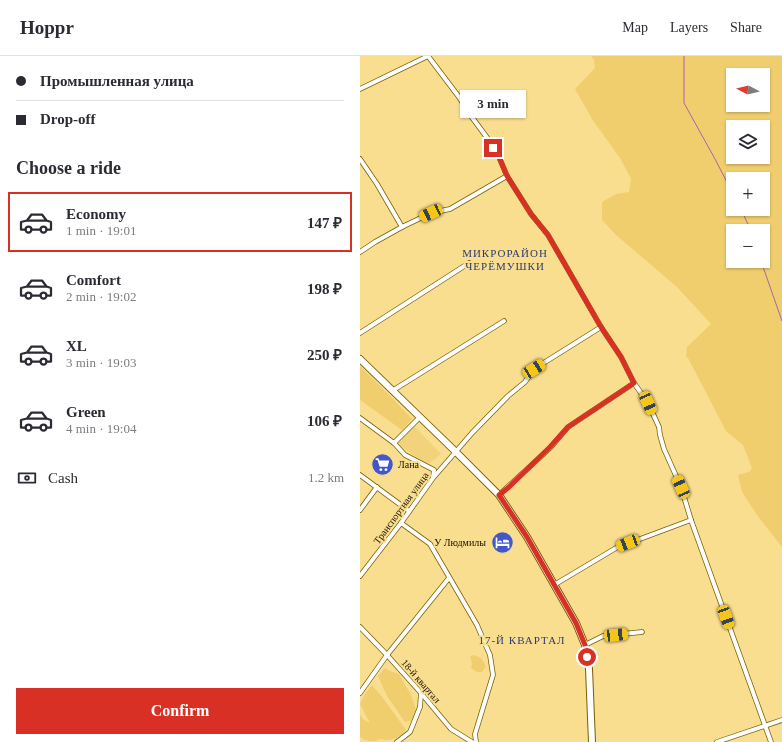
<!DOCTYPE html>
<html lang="en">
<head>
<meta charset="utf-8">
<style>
	:root { --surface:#fff; --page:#f7f7f7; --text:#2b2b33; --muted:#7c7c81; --line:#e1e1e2; --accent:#d93025 }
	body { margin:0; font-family:Georgia,serif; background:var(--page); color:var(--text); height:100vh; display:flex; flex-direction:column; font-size:15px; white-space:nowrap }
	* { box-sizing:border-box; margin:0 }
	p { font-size:13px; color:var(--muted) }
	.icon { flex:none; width:22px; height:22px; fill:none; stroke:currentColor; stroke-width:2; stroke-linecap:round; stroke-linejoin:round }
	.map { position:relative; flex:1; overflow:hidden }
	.drawer { display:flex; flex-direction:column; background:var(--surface); width:360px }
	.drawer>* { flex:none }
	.top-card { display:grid; align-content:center; height:88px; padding:0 16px; background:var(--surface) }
	.needle { width:26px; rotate:277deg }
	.fabs { position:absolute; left:366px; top:12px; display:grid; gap:8px }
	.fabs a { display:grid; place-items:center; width:44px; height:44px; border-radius:0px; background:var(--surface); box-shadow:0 1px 3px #0004; font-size:20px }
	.end { position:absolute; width:18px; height:18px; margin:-9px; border:5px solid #d93025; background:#fff; box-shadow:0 0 0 2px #fff }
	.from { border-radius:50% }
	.bubble { position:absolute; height:28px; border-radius:0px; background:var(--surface); box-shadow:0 1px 3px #0004; font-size:13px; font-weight:700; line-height:28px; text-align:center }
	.car { position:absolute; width:12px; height:24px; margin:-12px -6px; border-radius:5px; box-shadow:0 0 3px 1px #0007; background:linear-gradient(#f5c518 24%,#345 0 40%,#f5c518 0 76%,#345 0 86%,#f5c518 0) }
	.top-card b { display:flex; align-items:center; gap:14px; height:38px; font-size:15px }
	.top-card b+b { border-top:1px solid var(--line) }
	.top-card i { width:10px; height:10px; background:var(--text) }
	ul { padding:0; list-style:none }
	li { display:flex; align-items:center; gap:12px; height:60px; margin:0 8px 6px; padding:0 8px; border:2px solid transparent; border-radius:0px }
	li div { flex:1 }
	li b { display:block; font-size:15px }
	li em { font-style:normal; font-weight:700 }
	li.on { border-color:var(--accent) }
	li>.icon { width:36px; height:36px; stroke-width:1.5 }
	h2 { padding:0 16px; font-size:18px; line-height:48px }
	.pay { display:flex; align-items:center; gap:10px; height:44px; padding:0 16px; font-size:15px }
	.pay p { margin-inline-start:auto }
	.action { display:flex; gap:8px; margin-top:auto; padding:8px 16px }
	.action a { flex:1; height:46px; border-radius:0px; background:var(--accent); color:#fff; font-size:16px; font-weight:700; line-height:46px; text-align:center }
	header { display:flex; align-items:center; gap:24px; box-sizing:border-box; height:56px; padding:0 20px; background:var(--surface); border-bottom:1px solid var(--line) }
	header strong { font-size:19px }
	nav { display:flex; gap:22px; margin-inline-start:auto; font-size:14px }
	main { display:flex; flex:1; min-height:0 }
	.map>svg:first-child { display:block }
	.built { fill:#f2d37c }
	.green { fill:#f0ce6d; fill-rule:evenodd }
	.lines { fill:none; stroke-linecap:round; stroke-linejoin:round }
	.stream { stroke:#b260ab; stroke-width:1 }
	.minor-casing { stroke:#7a6002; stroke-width:5.5 }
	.primary-casing { stroke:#7a6002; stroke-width:8 }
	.minor { stroke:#fff; stroke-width:4 }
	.primary { stroke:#fff; stroke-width:6 }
	.route { stroke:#d93025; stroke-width:5 }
	.labels { text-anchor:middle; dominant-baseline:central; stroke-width:4; stroke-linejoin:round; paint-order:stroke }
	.poi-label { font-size:10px; fill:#181000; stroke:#fade90; text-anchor:start }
	.street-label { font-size:10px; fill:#181000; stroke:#fade90 }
	.neighbourhood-label { font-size:11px; letter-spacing:1px; fill:#2c3a74; stroke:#fade90 }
</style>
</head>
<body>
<header>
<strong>Hoppr</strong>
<nav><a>Map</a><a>Layers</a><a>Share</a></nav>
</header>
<main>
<section class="drawer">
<div class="top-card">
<b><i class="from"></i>Промышленная улица</b>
<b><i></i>Drop-off</b>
</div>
<h2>Choose a ride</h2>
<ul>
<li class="on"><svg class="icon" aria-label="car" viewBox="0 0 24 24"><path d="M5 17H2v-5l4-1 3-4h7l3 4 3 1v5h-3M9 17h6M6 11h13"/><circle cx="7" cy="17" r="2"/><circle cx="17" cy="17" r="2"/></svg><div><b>Economy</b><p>1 min · 19:01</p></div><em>147 ₽</em></li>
<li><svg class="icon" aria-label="car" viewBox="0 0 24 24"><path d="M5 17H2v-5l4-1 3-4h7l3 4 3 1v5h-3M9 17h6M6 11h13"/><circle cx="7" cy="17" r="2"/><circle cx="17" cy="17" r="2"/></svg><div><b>Comfort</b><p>2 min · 19:02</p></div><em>198 ₽</em></li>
<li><svg class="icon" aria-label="car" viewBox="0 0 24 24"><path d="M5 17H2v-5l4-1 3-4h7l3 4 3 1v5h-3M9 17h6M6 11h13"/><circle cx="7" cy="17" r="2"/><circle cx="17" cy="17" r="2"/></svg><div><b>XL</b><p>3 min · 19:03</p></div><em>250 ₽</em></li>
<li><svg class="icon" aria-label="car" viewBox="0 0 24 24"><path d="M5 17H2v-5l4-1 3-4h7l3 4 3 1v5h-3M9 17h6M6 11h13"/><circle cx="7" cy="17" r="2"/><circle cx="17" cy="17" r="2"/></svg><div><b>Green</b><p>4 min · 19:04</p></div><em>106 ₽</em></li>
</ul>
<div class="pay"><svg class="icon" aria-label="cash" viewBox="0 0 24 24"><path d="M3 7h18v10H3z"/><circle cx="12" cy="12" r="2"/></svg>Cash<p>1.2 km</p></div>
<div class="action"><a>Confirm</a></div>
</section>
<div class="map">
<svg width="422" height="686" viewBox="0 0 422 686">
	<rect width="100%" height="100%" fill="#fade90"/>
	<path class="built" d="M54,370L81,398L67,409L38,388Z"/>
	<g class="green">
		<path d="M231,0H422V491L397,459L382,436L378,419L389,416L392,412L383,389L366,375L328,302L326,301L327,291L351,268L317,231L256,179L242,164V146L256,138L269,136L271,123L260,102L232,63L215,33L235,12L234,4ZM373,19H403V49H373ZM373,71H403V101H373ZM373,123H403V153H373ZM373,175H403V205H373Z"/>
		<path d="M0,310L33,343L52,363L42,374L0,344Z"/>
		<path d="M114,599L121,602L126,610L122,616H117L111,612L112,608L110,600Z"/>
		<path d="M25,612L30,615L39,618L51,639L56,653L53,664L45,666L27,640L18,620Z"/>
		<path d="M12,629L23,642L46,674C40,681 31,686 21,683C15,686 6,686 0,681V659L4,664L10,667L0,648L5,638Z"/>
	</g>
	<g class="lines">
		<g class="stream">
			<path d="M324,0V47L355,103L373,138"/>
			<path d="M381,153L391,175"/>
			<path d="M401,205L422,265"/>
		</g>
		<defs>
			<g id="minor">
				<path d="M68,0L99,41L111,60L128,83L139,101L147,120L171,158L188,179L241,271L261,301L274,327L288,347L299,371L300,379L304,393L321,431L331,464L411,686"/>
				<path d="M0,33L68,0"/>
				<path d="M0,103L17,128L42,171"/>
				<path d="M0,196L15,186L42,171L71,157L90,153L147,120"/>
				<path d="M0,277L109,207"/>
				<path d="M32,335L144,265"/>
				<path d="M0,362L34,387L45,399L74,414L73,421"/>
				<path d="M34,387L60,361"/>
				<path d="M0,419L49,455"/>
				<path d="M139,439L191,391L208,371L274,327"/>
				<path d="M0,454L17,431"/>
				<path d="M41,467L70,488L117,569L130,599L133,619L115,678L116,686"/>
				<path d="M0,520L41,467L73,422L112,377L148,340L165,326L174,313L241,271"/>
				<path d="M194,529L256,492L331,464"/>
				<path d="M0,571L27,599L61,637L91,673L112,686"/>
				<path d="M225,589L243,580L282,576"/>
				<path d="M0,637L27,599L89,522"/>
				<path d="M37,686L50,676L60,651L61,637"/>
				<path d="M357,686L422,664"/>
			</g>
			<path id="primary" d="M0,303L96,396L139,439L167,481L216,567L225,589L229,613L232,686"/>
		</defs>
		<use href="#minor" class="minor-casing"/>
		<use href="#primary" class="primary-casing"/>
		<use href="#minor" class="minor"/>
		<use href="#primary" class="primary"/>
	</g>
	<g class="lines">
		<path class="route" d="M133,92L139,101L147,120L171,158L188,179L241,271L261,301L274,327L208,371L190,391L149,431L139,439L167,481L216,567L225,589L227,601"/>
	</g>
	<defs>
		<symbol id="supermarket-disc" viewBox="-11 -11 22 22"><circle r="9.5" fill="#4157ca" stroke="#fade90"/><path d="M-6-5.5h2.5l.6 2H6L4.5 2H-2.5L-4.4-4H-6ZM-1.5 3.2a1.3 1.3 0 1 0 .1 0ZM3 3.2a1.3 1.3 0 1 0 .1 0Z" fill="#fff"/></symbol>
		<symbol id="hotel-disc" viewBox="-11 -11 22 22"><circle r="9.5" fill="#4157ca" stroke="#fade90"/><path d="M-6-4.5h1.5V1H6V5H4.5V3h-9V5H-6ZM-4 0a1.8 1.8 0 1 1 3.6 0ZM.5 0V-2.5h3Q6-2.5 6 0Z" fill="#fff"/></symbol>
	</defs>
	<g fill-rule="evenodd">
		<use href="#supermarket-disc" x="10" y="396" width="25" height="25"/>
		<use href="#hotel-disc" x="130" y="474" width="25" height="25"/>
	</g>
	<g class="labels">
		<g class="poi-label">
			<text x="38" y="408">Лана</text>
			<text x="126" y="486" text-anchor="end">У Людмилы</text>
		</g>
		<g class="street-label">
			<text transform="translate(41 452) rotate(-54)">Транспортная улица</text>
			<text transform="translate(61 625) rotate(49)">18-й квартал</text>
		</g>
		<g class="neighbourhood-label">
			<text x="145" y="197">МИКРОРАЙОН<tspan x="145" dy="13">ЧЕРЁМУШКИ</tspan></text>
			<text x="162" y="584">17-Й КВАРТАЛ</text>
		</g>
	</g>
</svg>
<div class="fabs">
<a><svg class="needle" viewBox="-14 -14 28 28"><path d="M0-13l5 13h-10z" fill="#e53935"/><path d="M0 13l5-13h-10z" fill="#7c7c81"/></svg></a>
<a><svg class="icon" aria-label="layers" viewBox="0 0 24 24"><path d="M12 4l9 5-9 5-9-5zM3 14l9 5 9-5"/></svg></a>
<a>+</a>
<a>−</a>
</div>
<i class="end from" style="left:227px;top:601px"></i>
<i class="end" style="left:133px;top:92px"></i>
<div class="bubble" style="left:100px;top:34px;width:66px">3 min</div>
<i class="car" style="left:71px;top:157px;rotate:245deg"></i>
<i class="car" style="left:174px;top:313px;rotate:58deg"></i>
<i class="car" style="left:288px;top:347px;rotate:156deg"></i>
<i class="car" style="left:321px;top:431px;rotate:336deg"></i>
<i class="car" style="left:268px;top:487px;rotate:249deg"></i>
<i class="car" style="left:366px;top:561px;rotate:160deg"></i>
<i class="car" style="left:256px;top:579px;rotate:84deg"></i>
</div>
</main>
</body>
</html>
